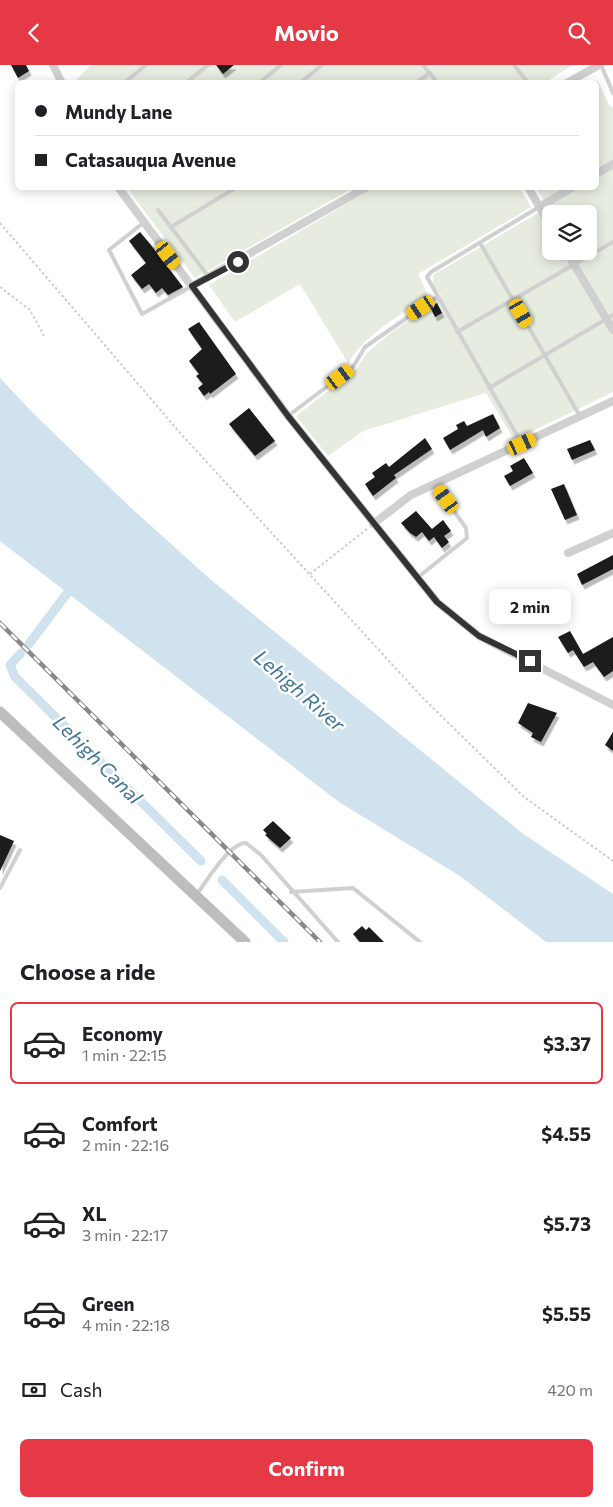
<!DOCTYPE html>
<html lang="en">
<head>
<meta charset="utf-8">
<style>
	:root { --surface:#fff; --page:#f6f6f6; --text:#202124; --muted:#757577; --line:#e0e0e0; --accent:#e63946 }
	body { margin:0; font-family:Commissioner,sans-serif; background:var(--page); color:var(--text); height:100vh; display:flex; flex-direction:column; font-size:19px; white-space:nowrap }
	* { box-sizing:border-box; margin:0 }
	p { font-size:16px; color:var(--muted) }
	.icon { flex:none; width:28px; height:28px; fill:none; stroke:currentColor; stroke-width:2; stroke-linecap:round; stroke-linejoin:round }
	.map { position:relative; height:877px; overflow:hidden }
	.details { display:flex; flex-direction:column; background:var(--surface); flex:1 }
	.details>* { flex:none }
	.banner { position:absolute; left:15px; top:15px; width:584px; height:110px; border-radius:8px; box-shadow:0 2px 12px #0003; display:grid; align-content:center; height:110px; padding:0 20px; background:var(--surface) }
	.fabs { position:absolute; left:542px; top:140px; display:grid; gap:10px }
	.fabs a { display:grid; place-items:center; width:55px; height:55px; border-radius:8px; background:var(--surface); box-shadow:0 2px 12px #0003; font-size:25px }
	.end { position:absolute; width:22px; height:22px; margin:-11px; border:6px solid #333; background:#fff; box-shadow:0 0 0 2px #fff }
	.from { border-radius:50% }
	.bubble { position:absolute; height:35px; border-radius:8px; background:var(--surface); box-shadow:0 2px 12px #0003; font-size:16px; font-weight:700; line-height:35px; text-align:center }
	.car { position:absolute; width:15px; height:30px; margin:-15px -8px; border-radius:6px; box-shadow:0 0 4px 1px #0007; background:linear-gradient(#f5c518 24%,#345 0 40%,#f5c518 0 76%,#345 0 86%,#f5c518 0) }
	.banner b { display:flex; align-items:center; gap:18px; height:48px; font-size:19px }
	.banner b+b { border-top:1px solid var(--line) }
	.banner i { width:12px; height:12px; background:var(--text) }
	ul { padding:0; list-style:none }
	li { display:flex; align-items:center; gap:15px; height:82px; margin:0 10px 8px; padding:0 10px; border:2px solid transparent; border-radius:8px }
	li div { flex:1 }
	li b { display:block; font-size:19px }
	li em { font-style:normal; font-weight:700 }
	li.on { border-color:var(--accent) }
	li>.icon { width:45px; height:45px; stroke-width:1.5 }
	h2 { padding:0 20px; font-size:22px; line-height:60px }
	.pay { display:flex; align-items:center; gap:12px; height:55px; padding:0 20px; font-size:19px }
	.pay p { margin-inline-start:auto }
	.button { display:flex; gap:10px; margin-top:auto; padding:10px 20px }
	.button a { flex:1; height:58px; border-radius:8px; background:var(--accent); color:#fff; font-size:20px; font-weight:700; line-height:58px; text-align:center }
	header { display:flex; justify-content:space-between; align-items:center; height:65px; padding:0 20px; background:var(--accent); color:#fff; font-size:22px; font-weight:700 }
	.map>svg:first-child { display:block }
	.green { fill:#e6ecdf; fill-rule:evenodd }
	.water { fill:#cfe2ee }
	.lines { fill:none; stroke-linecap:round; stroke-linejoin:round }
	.canal { stroke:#cfe2ee; stroke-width:9 }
	.building { fill:#1a1a1a; filter:url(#shadow) }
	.path { stroke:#cdcdcd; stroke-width:2; stroke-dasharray:2.5 2.5; stroke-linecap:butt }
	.lane { stroke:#d0d0d0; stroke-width:4 }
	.street { stroke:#d0d0d0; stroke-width:8 }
	.secondary { stroke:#bdbdbd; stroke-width:11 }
	.rail-casing { stroke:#888; stroke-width:4.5 }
	.rail { stroke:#fff; stroke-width:2.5; stroke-dasharray:8; stroke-linecap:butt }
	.route { stroke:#333; stroke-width:6 }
	.labels { text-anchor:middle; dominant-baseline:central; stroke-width:5; stroke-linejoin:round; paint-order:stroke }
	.water-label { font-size:20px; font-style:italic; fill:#3f7597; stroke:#fff }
</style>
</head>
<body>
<header><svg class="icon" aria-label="back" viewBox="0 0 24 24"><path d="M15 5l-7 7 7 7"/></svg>Movio<svg class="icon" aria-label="search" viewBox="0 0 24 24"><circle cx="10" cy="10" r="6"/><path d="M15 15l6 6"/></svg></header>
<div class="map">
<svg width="613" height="877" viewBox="0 0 613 877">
	<defs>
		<filter id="shadow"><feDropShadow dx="2.5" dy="4.5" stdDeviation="0" flood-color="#0004"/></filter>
	</defs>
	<rect width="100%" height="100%" fill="#fff"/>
	<g class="green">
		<path d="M91,0H573L544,18H73Z"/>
		<path d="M598,16L609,40L613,42V327L514,375L486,328L363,366L328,391L296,351L357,303L366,289L388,270L442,232L433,219V210L548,142L536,123L596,122V18L592,17ZM551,149H589V186H551Z"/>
		<path d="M375,122L520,123L531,142L418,209L429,232C399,250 367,268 348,298L300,219L235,257L209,220Z"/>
		<path d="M127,123H353L195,213Z"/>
	</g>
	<path class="water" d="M0,313L33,348L130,442L211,515L522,768L613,829V877H546L460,811L339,737L0,476Z"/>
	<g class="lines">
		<g class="canal">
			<path d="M29,579L74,519"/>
			<path d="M21,588L10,600L15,612L201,796"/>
			<path d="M222,815L284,877"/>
		</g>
	</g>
	<g class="building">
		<path d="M11,0H26L29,6L18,13Z"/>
		<path d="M216,0H234L223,9Z"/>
		<path d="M140,167L151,180L183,222L168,230L162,223L156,228L149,219L142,224L131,210L146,198L129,176Z"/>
		<path d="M437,238L442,248L435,252L430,242Z"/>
		<path d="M199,257L236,309L210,329L209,327L204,331L198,323L203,319L196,311L199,309L189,296L202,284L188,264Z"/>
		<path d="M249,343L275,376L255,391L229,359Z"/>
		<path d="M493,349L500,363L486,372L483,365L450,385L443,373L458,364L456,360L464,356L467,361Z"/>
		<path d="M425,373L432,384L394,410L396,413L373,431L365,419L375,412L372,408L386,398L389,402Z"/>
		<path d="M590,375L595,385L572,395L567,384Z"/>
		<path d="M524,393L533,408L510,421L504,411L513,406L510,401Z"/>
		<path d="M564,419L577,450L565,455L551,424Z"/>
		<path d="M416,446L432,464L443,455L451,466L444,471L449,477L442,483L434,472L429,476L422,467L416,472L410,468L401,458Z"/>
		<path d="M613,490V504L582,520L577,509Z"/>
		<path d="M570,566L583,589L613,572V606L604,612L593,597L584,602L573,585L568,588L558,572Z"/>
		<path d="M528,638L557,648L541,677L531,672L533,668L518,658Z"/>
		<path d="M613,667V686L605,680Z"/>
		<path d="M273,756L291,773L280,783L265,770L267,769L263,765Z"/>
		<path d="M0,770L14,776L0,806Z"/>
		<path d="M362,861L366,865L369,862L384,877H360L353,869Z"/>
	</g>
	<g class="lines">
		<g class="path">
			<path d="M0,158L181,369L422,632L524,732L613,796"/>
			<path d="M0,222L30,245L44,271"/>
			<path d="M310,509L367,464"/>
		</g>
		<g class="lane">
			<path d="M423,0L438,18"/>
			<path d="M514,0L528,18"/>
			<path d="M601,0L613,28"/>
			<path d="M124,18L146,0"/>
			<path d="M186,18L208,0"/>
			<path d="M259,18L281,0"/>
			<path d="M300,18L322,0"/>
			<path d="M416,18L430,8"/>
			<path d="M158,145L208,211"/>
			<path d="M143,158L109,185L142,249L192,221"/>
			<path d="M171,162L237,122"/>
			<path d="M480,178L580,351"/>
			<path d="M457,267L613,177"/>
			<path d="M489,323L613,250"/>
			<path d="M288,351L353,302L365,282L437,232"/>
			<path d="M522,379L427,212L431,207L539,142"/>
			<path d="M417,513L467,473L466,463L435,419"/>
			<path d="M0,823L20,785"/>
			<path d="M291,827L353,823L420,877"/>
			<path d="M197,829C206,817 230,777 246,778L261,790L338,877"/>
		</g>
		<g class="street">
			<path d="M53,0L62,18"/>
			<path d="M567,18L599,0"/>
			<path d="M596,109L613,99"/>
			<path d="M118,122L288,351L437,537L479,571L613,640"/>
			<path d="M528,122L551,162"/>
			<path d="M539,142L573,122"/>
			<path d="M566,186L613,265"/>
			<path d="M192,221L367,122"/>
			<path d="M373,459L411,430L613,336"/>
			<path d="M568,488L613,468"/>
		</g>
		<path class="secondary" d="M0,647L245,877"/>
		<defs>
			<path id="rail" d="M0,558L320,877"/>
		</defs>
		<use href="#rail" class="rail-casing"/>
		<use href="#rail" class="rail"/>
	</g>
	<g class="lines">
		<path class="route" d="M238,197L192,221L288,351L437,537L479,571L530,596"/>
	</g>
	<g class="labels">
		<g class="water-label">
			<text transform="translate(300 625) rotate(41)">Lehigh River</text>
			<text transform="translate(98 694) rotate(45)">Lehigh Canal</text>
		</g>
	</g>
</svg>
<div class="fabs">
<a><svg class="icon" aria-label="layers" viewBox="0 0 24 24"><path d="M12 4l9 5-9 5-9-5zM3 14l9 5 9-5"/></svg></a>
</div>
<i class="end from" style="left:238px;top:197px"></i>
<i class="end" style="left:530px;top:596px"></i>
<div class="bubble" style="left:489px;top:524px;width:82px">2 min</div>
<i class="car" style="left:168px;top:190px;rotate:143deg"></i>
<i class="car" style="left:421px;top:243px;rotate:236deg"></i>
<i class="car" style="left:521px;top:248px;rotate:150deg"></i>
<i class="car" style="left:340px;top:312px;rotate:53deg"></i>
<i class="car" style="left:522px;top:379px;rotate:65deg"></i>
<i class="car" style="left:446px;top:434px;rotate:324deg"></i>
<div class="banner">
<b><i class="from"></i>Mundy Lane</b>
<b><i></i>Catasauqua Avenue</b>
</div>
</div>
<section class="details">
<h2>Choose a ride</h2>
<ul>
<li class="on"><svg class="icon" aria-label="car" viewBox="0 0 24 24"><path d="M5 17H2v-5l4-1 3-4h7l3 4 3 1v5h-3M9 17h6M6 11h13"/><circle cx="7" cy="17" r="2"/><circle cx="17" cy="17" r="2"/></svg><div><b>Economy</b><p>1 min · 22:15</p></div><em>$3.37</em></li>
<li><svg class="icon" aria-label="car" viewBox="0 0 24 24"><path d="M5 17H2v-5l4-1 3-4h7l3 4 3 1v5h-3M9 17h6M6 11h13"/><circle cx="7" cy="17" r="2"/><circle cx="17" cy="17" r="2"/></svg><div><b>Comfort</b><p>2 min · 22:16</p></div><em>$4.55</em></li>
<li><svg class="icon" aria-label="car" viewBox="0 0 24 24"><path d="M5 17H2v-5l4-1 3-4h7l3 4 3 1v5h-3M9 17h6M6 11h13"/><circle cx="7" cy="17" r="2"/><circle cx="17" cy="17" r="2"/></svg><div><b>XL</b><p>3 min · 22:17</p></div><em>$5.73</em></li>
<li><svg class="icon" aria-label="car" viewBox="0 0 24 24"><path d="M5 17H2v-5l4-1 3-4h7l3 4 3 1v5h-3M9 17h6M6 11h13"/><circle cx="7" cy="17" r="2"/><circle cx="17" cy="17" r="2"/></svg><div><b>Green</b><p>4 min · 22:18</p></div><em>$5.55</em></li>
</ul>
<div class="pay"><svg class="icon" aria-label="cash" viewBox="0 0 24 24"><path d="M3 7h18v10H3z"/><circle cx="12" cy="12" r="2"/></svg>Cash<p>420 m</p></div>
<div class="button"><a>Confirm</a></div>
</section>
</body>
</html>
